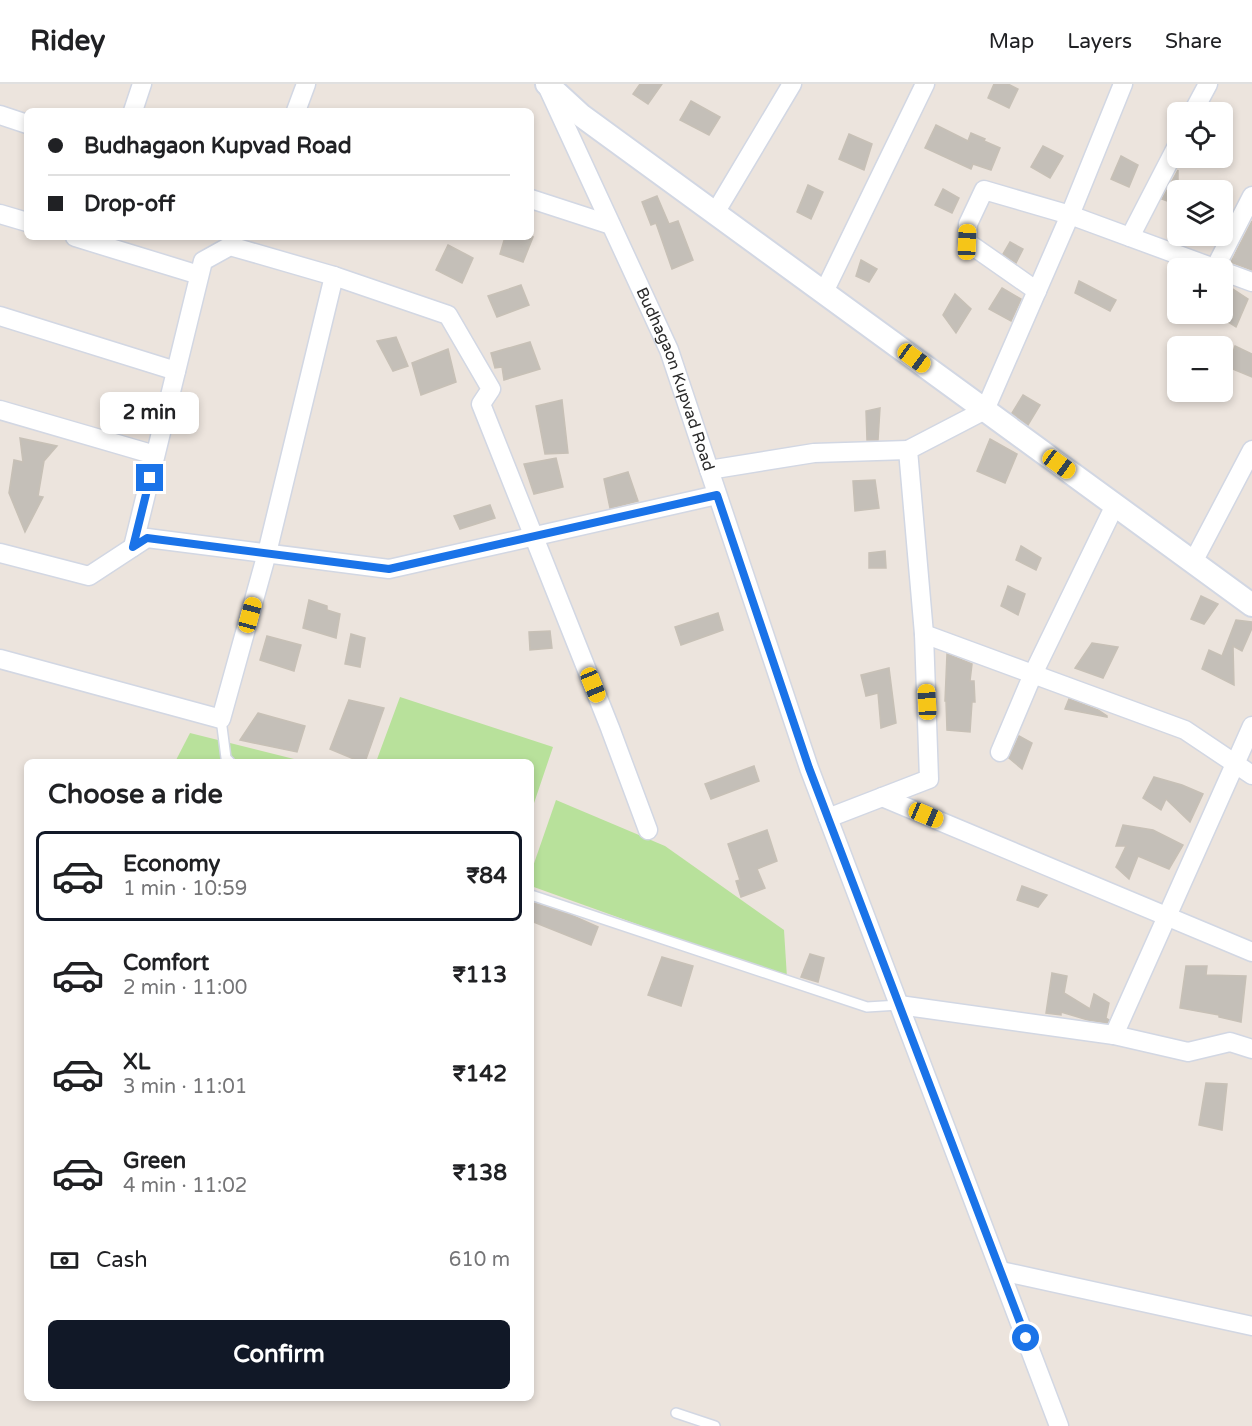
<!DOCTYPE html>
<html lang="en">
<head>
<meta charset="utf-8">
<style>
	:root { --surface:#fff; --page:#f2f2f2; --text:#202124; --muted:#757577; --line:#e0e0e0; --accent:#111827 }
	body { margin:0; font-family:"Varela Round",sans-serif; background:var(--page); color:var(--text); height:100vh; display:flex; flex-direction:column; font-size:22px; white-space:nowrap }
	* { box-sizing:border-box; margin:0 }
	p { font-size:20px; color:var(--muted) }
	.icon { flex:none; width:33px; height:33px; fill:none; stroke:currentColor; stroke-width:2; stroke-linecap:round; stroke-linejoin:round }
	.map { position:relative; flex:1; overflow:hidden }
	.drawer { position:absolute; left:24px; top:675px; width:510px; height:642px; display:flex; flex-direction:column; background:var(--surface); border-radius:9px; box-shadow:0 3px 9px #0003 }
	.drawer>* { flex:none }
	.guide { position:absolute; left:24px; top:24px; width:510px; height:132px; border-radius:9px; box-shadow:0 3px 9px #0003; display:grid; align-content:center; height:132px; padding:0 24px; background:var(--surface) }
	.tools { position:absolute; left:1167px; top:18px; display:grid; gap:12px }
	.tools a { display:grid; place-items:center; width:66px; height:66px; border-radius:9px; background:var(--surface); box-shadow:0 3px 9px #0003; font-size:30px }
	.end { position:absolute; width:27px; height:27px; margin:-14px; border:8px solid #1a73e8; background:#fff; box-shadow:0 0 0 3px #fff }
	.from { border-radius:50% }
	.bubble { position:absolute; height:42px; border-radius:9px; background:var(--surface); box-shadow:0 3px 9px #0003; font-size:20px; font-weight:700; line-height:42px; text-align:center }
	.car { position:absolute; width:18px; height:36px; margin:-18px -9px; border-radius:8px; box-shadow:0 0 4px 2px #0007; background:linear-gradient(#f5c518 24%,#345 0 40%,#f5c518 0 76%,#345 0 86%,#f5c518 0) }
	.guide b { display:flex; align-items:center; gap:21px; height:57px; font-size:22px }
	.guide b+b { border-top:2px solid var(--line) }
	.guide i { width:15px; height:15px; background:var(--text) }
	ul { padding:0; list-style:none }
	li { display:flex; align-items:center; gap:18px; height:90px; margin:0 12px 9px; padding:0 12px; border:3px solid transparent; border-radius:9px }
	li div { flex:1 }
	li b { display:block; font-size:22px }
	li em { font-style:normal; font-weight:700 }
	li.on { border-color:var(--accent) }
	li>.icon { width:54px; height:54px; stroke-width:1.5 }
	h2 { padding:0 24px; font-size:27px; line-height:72px }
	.pay { display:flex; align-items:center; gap:15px; height:66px; padding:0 24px; font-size:22px }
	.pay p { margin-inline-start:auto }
	.action { display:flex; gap:12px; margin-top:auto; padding:12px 24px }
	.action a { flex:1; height:69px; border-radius:9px; background:var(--accent); color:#fff; font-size:24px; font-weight:700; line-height:69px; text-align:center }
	header { display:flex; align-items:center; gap:36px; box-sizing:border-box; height:84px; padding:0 30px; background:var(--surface); border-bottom:2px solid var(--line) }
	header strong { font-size:28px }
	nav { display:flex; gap:33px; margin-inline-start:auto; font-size:21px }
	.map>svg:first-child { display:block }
	.green { fill:#b8e19b }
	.building { fill:#c4bfb8; stroke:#c7c0b6; stroke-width:1.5 }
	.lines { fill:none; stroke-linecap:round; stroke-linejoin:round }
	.service-casing { stroke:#d2d7e3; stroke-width:12 }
	.minor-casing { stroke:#d2d7e3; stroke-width:21 }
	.tertiary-casing { stroke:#d2d7e3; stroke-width:26 }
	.service { stroke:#fff; stroke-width:9 }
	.minor { stroke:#fff; stroke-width:18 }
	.tertiary { stroke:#fff; stroke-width:22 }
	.route { stroke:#1a73e8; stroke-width:8 }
	.labels { text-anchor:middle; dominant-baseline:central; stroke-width:5; stroke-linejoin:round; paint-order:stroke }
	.street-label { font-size:16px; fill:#2a2a2a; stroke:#fff }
</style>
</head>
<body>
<header>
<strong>Ridey</strong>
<nav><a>Map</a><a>Layers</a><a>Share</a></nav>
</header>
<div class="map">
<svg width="1252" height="1342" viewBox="0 0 1252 1342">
	<rect width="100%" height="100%" fill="#ece4dd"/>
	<g class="green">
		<path d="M400,613L553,663L531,728V678H376Z"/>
		<path d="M190,649L306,678H175Z"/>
		<path d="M556,716L665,762L784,846L787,894L531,802V788Z"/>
	</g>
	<g class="building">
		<path d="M640,0H662L648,20L633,10Z"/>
		<path d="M994,0H1008L1018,5L1009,24L988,14Z"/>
		<path d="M691,17L720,33L709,51L680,36Z"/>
		<path d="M936,41L968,57L971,49L985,55L984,57L1000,64L991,86L973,80L971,85L925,64Z"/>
		<path d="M849,50L872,60L864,86L839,75Z"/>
		<path d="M1043,62L1063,72L1050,94L1031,83Z"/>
		<path d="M1121,72L1138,81L1129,103L1111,95Z"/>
		<path d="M1178,86V121L1162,115Z"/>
		<path d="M808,101L823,108L811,135L797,128Z"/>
		<path d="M943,105L959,114L952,129L935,121Z"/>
		<path d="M657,112L669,140L678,137L693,176L672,185L656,139L651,141L642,118Z"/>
		<path d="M1252,137V186L1231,178Z"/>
		<path d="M505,153H533L523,178L500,170Z"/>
		<path d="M1010,158L1023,165L1016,179L1003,170Z"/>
		<path d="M448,161L473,174L462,199L436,186Z"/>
		<path d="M861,176L877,185L869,198L856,192Z"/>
		<path d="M1079,197L1116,216L1110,227L1075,209Z"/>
		<path d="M521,201L529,221L497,233L488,212Z"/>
		<path d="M1002,204L1021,215L1011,237L989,225Z"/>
		<path d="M1231,204L1248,215L1236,243L1222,234V217Z"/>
		<path d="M955,210L971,225L956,249L943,231Z"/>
		<path d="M396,253L408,282L393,287L377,257Z"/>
		<path d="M530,258L540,285L504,296L502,283L495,284L491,269Z"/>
		<path d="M1235,262L1252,270V293L1228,283Z"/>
		<path d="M448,265L456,298L421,311L412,279Z"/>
		<path d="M1023,311L1040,321L1028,341L1012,329Z"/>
		<path d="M562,316L568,369L545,370L536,322Z"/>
		<path d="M880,324L878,356H867L866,327Z"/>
		<path d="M20,354L57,362L44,377L38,412L43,413L25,448L9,409L14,376L23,378Z"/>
		<path d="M990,355L1017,370L1005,399L977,387Z"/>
		<path d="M556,374L563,403L534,410L524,380Z"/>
		<path d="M628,388L638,417L610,424L604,395Z"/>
		<path d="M875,396L879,424L855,427L853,397Z"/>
		<path d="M490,421L495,434L460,445L454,432Z"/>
		<path d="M1021,462L1041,474L1036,486L1016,476Z"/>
		<path d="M885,467L886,484H869V469Z"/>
		<path d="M1008,502L1025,510L1018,531L1001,522Z"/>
		<path d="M1201,512L1218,520L1204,540L1191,535Z"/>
		<path d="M309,516L327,522V526L340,530L336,554L303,544Z"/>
		<path d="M718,529L723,546L681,561L675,543Z"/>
		<path d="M1236,536L1252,538V544L1242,567L1233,562L1234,601L1202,585L1209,566L1222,572Z"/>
		<path d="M550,547L552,564L530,566L529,548Z"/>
		<path d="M351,550L365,554L360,583L345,580Z"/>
		<path d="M267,552L301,561L294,587L260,576Z"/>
		<path d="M1092,559L1118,563L1103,594L1075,584Z"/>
		<path d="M947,570L972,580L970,597H974L975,618H972L970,648L947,646L946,617H945Z"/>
		<path d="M889,584L896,639L881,644L878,609L866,612L861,591Z"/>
		<path d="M1069,615L1098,626L1107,632V633L1065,625Z"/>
		<path d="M349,616L384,624L365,678H361L330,665Z"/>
		<path d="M258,629L305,642L297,668L240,656Z"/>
		<path d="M1019,652L1032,659L1022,685L1009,674Z"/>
		<path d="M754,682L759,697L711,715L705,700Z"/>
		<path d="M1154,693L1182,701L1203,710L1190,738L1166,715L1161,726L1143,714Z"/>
		<path d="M1123,741L1153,746L1183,761L1169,785L1138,772L1129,795L1116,783L1126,762H1116Z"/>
		<path d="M767,746L777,777L757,785L765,804L741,813L736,797L740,796L728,760Z"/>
		<path d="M1022,802L1047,811L1038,823L1017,816Z"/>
		<path d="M531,818L571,831L598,843L591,861L531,837Z"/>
		<path d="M810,870L824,874L818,898L801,893Z"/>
		<path d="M662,873L693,882L681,922L648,911Z"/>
		<path d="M1186,882H1207L1206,891L1246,892L1241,938L1219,933V931L1180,924Z"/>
		<path d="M1052,889L1067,892L1064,909L1090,925L1094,910L1109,919L1106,934L1109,936L1107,939L1088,936L1061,928V931L1046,929Z"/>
		<path d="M1206,999L1227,1000L1222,1046L1199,1041Z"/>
	</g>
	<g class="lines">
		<defs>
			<g id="service">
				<path d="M221,635L226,674L230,678"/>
				<path d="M531,811L867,923L899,921"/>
				<path d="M676,1329L715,1342"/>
			</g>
			<g id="minor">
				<path id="s1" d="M548,4L669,266L809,684L1059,1342"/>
				<path d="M133,27L142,0"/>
				<path d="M296,27L306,0"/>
				<path d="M1193,28L1208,0"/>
				<path d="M0,31L27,40"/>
				<path d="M531,115L611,141"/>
				<path d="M715,129L792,0"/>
				<path d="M0,130L27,138"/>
				<path d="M75,153L199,191"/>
				<path d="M1130,153L1178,60"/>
				<path d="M1215,184L1252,112"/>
				<path d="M1222,187L1252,198"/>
				<path d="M1037,207L967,158L968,140L984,106L1070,131L1123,0"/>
				<path d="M824,208L925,0"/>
				<path d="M0,232L176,287"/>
				<path d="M0,326L155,371"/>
				<path d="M709,386L814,369L908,366"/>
				<path d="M133,463L203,177L230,162L334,192"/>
				<path d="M0,469L89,492L147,454L389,485L717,411"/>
				<path d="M1193,478L1252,366"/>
				<path d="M924,550L1185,646L1252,691"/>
				<path d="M0,575L221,635L267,469L334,192L448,231L491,305L481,320L610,644L648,746"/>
				<path d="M1000,668L1033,590L1115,421"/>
				<path d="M882,713L1252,868"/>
				<path d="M828,734L929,695L924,550L908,366L985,326L1070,131L1214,184"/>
				<path d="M899,921L1114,951L1188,968L1230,958L1252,965"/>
				<path d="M1114,951L1252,642"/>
				<path d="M1001,1187L1252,1242"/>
			</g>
			<path id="tertiary" d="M547,0L582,32L1252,521"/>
		</defs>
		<use href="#service" class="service-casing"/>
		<use href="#minor" class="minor-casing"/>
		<use href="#tertiary" class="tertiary-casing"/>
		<use href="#service" class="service"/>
		<use href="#minor" class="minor"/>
		<use href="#tertiary" class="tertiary"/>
	</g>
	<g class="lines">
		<path class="route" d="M150,394L133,463L147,454L389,485L717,411L809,684L1026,1254"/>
	</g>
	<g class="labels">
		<g class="street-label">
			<text stroke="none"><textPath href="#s1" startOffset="318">Budhagaon Kupvad Road</textPath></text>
		</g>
	</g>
</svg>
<div class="tools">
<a><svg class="icon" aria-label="locate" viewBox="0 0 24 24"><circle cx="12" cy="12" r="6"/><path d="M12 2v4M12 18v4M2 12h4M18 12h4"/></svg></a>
<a><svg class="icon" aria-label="layers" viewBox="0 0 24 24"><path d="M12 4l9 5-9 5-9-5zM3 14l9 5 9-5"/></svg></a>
<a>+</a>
<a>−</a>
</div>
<i class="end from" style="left:1026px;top:1254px"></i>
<i class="end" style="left:150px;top:394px"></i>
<div class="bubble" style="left:100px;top:308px;width:99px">2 min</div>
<i class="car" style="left:967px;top:158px;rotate:2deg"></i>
<i class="car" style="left:914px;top:274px;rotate:126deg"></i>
<i class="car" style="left:1059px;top:380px;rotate:126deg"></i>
<i class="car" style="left:250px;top:531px;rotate:15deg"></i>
<i class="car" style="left:593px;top:601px;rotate:158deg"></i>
<i class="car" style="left:927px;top:618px;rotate:357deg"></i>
<i class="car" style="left:926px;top:731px;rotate:113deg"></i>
<div class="guide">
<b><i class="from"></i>Budhagaon Kupvad Road</b>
<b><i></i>Drop-off</b>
</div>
<section class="drawer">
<h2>Choose a ride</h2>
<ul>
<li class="on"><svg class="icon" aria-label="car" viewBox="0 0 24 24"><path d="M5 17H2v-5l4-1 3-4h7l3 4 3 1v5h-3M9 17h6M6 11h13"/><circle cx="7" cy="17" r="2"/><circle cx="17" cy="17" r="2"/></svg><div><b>Economy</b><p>1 min · 10:59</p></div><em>₹84</em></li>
<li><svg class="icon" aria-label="car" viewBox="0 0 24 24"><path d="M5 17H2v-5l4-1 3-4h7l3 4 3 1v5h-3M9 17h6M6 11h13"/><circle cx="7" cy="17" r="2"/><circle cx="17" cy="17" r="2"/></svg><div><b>Comfort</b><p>2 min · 11:00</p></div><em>₹113</em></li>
<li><svg class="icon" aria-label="car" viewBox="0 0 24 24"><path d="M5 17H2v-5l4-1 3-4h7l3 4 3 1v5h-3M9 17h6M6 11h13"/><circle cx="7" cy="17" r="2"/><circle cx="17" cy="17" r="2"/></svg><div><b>XL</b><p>3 min · 11:01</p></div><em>₹142</em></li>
<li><svg class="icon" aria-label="car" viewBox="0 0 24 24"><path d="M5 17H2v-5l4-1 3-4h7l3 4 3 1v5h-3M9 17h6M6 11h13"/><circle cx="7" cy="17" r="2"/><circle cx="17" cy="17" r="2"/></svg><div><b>Green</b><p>4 min · 11:02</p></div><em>₹138</em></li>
</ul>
<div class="pay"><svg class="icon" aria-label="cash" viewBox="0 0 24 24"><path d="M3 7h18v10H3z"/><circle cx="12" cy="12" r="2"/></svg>Cash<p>610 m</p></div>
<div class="action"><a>Confirm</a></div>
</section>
</div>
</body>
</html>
